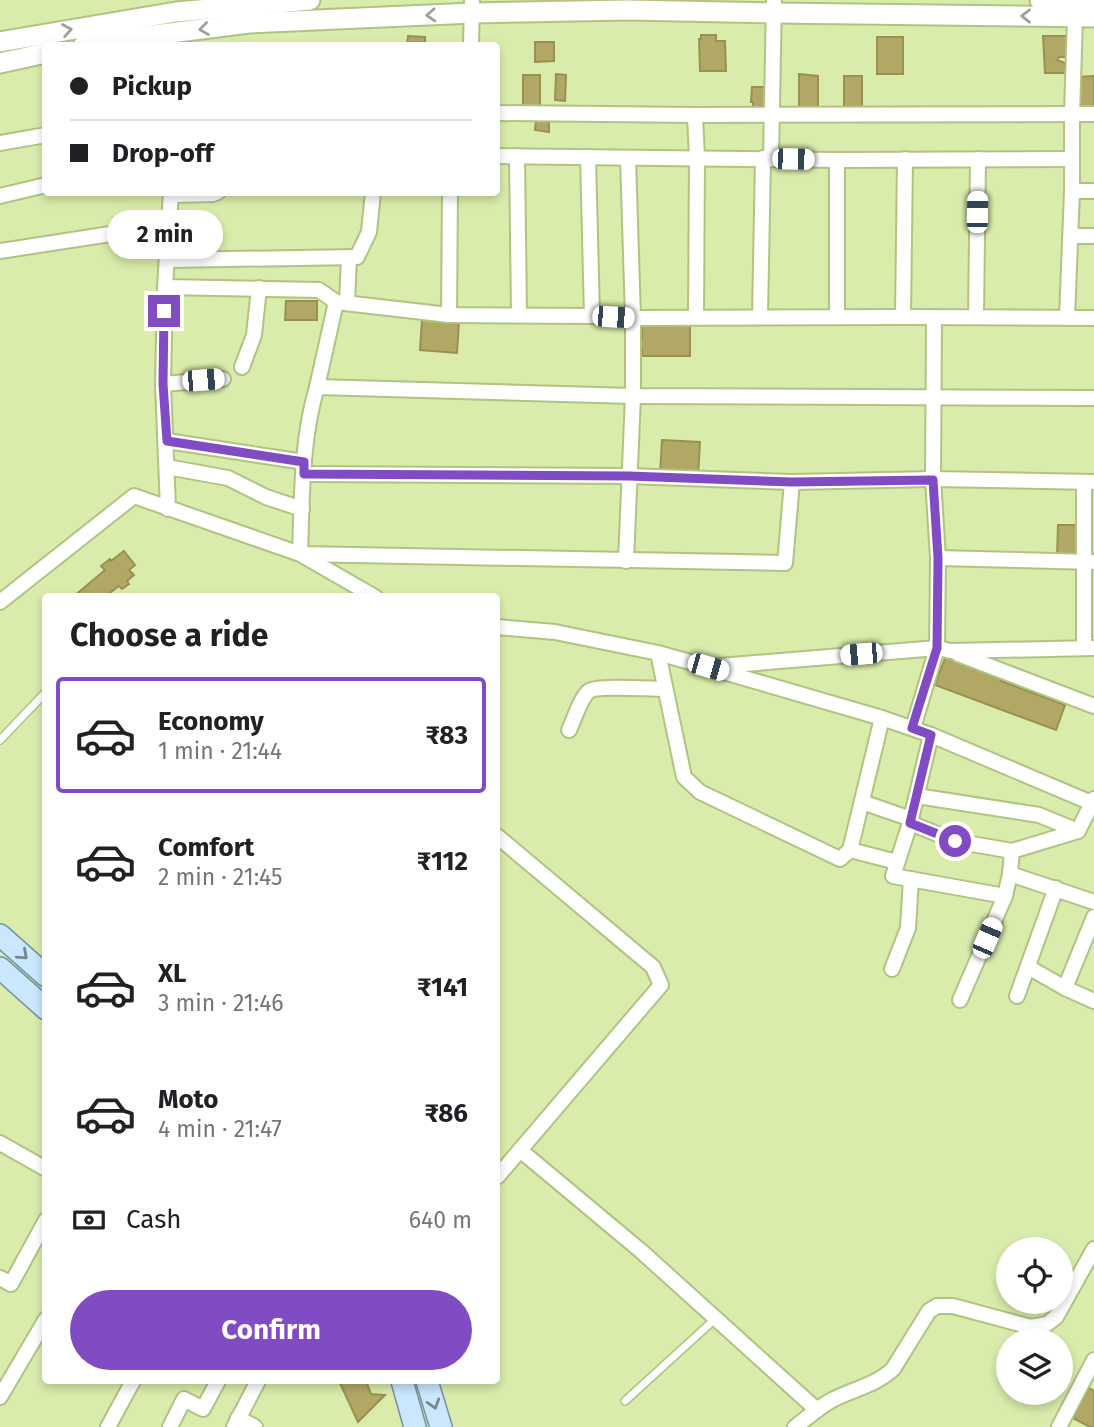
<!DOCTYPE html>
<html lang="en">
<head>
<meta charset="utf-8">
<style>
	:root { --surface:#fff; --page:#f2f2f2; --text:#202124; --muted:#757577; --line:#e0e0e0; --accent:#814bc3 }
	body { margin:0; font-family:"Fira Sans",sans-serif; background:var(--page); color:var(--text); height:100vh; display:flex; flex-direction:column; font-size:26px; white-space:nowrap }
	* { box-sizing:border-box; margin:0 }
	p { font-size:23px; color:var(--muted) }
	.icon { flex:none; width:38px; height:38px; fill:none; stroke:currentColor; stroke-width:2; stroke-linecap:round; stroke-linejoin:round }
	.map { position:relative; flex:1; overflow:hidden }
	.details { position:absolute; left:42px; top:593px; width:458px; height:791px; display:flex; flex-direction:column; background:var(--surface); border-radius:7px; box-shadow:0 4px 10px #0003 }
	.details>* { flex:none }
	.guide { position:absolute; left:42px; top:42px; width:458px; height:154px; border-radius:7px; box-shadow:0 4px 10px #0003; display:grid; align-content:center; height:154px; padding:0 28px; background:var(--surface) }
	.fabs { position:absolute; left:996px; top:1237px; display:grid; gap:14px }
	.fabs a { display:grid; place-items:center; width:77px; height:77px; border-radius:50%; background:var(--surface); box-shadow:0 4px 10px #0003; font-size:35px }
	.end { position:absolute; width:32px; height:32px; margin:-16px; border:9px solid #814bc3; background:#fff; box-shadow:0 0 0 4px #fff }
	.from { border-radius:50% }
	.bubble { position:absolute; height:49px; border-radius:24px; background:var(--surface); box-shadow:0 4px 10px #0003; font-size:23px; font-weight:700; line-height:49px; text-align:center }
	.car { position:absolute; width:21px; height:42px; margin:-21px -10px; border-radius:9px; box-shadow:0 0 5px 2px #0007; background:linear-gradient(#fff 24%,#345 0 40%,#fff 0 76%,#345 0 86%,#fff 0) }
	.guide b { display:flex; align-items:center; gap:24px; height:66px; font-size:26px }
	.guide b+b { border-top:2px solid var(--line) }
	.guide i { width:18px; height:18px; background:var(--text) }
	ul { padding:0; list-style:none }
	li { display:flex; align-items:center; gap:21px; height:116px; margin:0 14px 10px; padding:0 14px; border:4px solid transparent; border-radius:7px }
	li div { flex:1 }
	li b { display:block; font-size:26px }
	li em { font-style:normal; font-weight:700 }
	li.on { border-color:var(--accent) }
	li>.icon { width:63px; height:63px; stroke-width:1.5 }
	h2 { padding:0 28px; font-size:32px; line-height:84px }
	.pay { display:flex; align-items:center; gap:18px; height:77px; padding:0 28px; font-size:26px }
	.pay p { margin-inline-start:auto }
	.primary-button { display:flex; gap:14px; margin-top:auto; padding:14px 28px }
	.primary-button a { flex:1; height:80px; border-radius:42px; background:var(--accent); color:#fff; font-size:28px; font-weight:700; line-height:80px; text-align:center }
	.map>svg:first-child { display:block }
	.building { fill:#b1a865; stroke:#9a914e; stroke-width:2 }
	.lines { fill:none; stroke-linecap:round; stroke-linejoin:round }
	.lane-casing { stroke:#b1c383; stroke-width:10 }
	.street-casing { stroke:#b1c383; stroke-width:18 }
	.secondary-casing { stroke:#b1c383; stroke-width:23 }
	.primary-casing { stroke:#7293a3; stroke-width:24 }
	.lane { stroke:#fff; stroke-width:7 }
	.street { stroke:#fff; stroke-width:14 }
	.secondary { stroke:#fff; stroke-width:19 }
	.primary { stroke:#cae7fd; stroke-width:21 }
	.oneway { stroke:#9fa199 }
	.oneway2 { stroke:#76888b }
	.route { stroke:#814bc3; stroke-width:9 }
</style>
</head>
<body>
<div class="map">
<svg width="1094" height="1427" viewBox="0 0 1094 1427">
	<rect width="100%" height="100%" fill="#d9ecab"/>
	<g class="building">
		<path d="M701,35H716V41H725L726,71H700L699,39H701Z"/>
		<path d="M408,36L425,37V46H407Z"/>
		<path d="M1043,36H1066L1067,57H1059L1057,60L1065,63V73H1045Z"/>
		<rect x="877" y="37" width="26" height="37"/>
		<path d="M535,42H554V61L535,62Z"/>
		<path d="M556,74L566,75L565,101L555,100Z"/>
		<path d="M799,74L818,76V107H799Z"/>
		<rect x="523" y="75" width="17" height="34"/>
		<rect x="844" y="76" width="18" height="33"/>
		<path d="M1094,76V112H1081L1079,77Z"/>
		<path d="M752,87H765V108H753V102H751Z"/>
		<path d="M536,120L546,121L549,123V132L535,130Z"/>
		<path d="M286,301H317V320H285Z"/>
		<path d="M422,319L459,322L457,353L420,350Z"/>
		<path d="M642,324L690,325V356H642V348L639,346L640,342L642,340Z"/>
		<path d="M662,440L700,442L698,477L660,474Z"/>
		<path d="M1058,525H1080L1079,558L1057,557Z"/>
		<path d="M124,551L135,565L129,570L134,575L127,581L129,584L122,589L119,586L107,595L108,597H73L105,570L101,566L110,559L111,561Z"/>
		<path d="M947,653L1003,674L1001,681L1065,705L1056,730L935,685Z"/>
		<path d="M339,1381H366L371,1394L385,1395L358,1422Z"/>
		<path d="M1089,1388L1094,1391V1427H1090L1073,1418Z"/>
	</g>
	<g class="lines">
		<defs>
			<g id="lane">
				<path d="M0,740L46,692"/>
				<path d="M625,1401L715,1319"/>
			</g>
			<g id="street">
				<path d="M471,46L472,0"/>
				<path d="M497,113L695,115L1094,114"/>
				<path d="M695,115L697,158L696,317"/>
				<path d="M0,143L46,135"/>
				<path d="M497,156L837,160L1072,159"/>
				<path d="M517,156L519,315"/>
				<path d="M588,157L592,316"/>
				<path d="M771,158L774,0"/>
				<path d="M1072,191H1094"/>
				<path d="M171,195L213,194L218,192"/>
				<path d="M0,196L46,185"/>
				<path d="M1071,236H1094"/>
				<path d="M0,251L169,225"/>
				<path d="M167,260L357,257L369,232L373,192"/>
				<path d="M165,287L319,290L336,302L449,315L592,316L633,318L903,317L1094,318"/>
				<path d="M347,303L349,257"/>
				<path d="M449,315L450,192"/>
				<path d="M760,317L763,158"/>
				<path d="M837,317V160"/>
				<path d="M903,317L905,159"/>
				<path d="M976,317L978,159"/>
				<path d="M1067,318L1072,191V115L1075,17L1080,10"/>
				<path d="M242,367L254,335L259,288"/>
				<path d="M163,384L223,379"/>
				<path d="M317,387L336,302"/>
				<path d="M167,441L304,462"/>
				<path d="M167,467L228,478L266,497L302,509"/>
				<path d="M304,474L629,476L792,482L933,479L1094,482"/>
				<path d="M792,482L785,563L300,554C302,499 301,440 317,387L633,396L1094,398"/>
				<path d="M168,509L163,384L165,287L171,192"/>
				<path d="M938,558L1094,562"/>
				<path d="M626,561L633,396V318L628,158"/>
				<path d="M0,602L134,496L300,554L375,597"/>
				<path d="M497,627L555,632L658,653L708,667L937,648L951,651L1094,648"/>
				<path d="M1084,648V482"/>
				<path d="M658,653L684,777L700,792L840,859L850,850L882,718"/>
				<path d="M958,654L1094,706"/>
				<path d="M717,670L882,718L931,735L1094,804"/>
				<path d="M913,728L937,648L938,558L933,479L934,318"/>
				<path d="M569,730C574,720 581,697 589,691C597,685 652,689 665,689"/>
				<path d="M931,735L910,823L893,876L1005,896"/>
				<path d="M917,796L1039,815L1078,831"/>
				<path d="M862,802L911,819"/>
				<path d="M910,823L955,841L1012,851L1078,831L1094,799"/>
				<path d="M497,836L653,967L661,985L497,1177"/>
				<path d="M850,850L897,862"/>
				<path d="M1010,874L1094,902"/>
				<path d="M1028,967L1065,988L1094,1001"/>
				<path d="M892,969L908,928L911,879"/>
				<path d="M1065,988L1094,917"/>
				<path d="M1017,996L1056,888"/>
				<path d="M960,1000L1005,896L1010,874L1012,851"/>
				<path d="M0,1143L46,1169"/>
				<path d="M520,1150L641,1251L817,1410"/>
				<path d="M0,1278L11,1284L46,1220"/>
				<path d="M0,1397L46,1319"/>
				<path d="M238,1418L255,1427"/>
				<path d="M108,1427L133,1381"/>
				<path d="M170,1427L184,1399L203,1409L218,1381"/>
				<path d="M234,1427L258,1381"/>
				<path d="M795,1427C807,1418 819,1407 832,1400C853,1389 876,1385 893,1369L929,1311L937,1306H953L1031,1327L1047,1324L1056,1317L1094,1249"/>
				<path d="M1059,1427L1094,1360"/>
			</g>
			<g id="secondary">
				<path d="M1040,0L1094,1"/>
				<path d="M0,42L176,12L310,0"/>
				<path d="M83,46L107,41L249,23L473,13L627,10L774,13L1094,17"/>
				<path d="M0,63L46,53"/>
			</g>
			<g id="primary">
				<path d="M0,935L46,976"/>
				<path d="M0,968L46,1009"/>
				<path d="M402,1381L415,1427"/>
				<path d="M427,1381L441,1427"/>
			</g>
		</defs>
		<use href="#lane" class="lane-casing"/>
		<use href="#street" class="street-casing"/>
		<use href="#secondary" class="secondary-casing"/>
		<use href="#primary" class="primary-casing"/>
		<use href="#lane" class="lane"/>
		<use href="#street" class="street"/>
		<use href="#secondary" class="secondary"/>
		<use href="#primary" class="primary"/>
	</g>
	<defs><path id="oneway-chevron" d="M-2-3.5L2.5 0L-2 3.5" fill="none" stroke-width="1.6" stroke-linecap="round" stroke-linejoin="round" transform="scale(1.75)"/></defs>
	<g class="oneway">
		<use href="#oneway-chevron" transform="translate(431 15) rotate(177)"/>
		<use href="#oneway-chevron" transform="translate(1026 16) rotate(-179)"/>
		<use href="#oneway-chevron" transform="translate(204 29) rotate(172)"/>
		<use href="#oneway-chevron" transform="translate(67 30) rotate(-10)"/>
	</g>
	<g class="oneway2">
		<use href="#oneway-chevron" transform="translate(23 955) rotate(42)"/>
		<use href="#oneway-chevron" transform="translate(434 1404) rotate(73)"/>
	</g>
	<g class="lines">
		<path class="route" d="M164,311L163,384L167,441L304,462V474L629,476L792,482L933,480L938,558L937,648L912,728L931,735L910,823L955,841"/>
	</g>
</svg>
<div class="fabs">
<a><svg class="icon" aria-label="locate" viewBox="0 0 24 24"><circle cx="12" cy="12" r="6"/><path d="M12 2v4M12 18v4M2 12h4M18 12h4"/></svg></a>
<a><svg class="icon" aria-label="layers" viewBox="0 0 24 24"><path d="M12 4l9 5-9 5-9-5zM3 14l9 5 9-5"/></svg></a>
</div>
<i class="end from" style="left:955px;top:841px"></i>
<i class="end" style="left:164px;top:311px"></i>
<div class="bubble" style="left:107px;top:210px;width:116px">2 min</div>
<i class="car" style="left:793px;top:159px;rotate:91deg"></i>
<i class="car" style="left:977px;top:212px;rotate:1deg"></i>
<i class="car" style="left:613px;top:317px;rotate:93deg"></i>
<i class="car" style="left:203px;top:380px;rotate:85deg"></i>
<i class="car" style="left:861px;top:654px;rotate:265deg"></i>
<i class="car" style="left:708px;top:667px;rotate:106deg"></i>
<i class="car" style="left:987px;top:938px;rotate:23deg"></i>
<div class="guide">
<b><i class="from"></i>Pickup</b>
<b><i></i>Drop-off</b>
</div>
<section class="details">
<h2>Choose a ride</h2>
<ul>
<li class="on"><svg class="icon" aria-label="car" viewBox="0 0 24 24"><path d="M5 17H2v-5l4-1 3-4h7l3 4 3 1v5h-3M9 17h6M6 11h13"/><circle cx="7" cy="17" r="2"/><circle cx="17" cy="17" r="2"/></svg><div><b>Economy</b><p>1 min · 21:44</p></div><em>₹83</em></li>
<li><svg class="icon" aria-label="car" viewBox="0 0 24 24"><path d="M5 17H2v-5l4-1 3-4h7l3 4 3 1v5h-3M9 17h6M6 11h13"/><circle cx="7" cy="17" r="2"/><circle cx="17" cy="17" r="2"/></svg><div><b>Comfort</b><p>2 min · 21:45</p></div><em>₹112</em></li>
<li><svg class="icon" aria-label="car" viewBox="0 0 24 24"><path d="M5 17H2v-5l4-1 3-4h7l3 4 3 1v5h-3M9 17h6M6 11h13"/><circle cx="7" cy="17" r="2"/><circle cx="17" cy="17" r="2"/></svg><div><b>XL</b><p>3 min · 21:46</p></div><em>₹141</em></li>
<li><svg class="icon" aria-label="car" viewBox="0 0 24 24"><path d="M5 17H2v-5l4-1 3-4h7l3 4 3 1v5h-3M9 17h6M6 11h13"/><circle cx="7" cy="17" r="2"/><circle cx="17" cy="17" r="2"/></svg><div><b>Moto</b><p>4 min · 21:47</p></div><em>₹86</em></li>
</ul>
<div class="pay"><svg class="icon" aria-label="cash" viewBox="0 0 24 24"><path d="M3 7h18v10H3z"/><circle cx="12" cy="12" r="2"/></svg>Cash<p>640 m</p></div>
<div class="primary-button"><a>Confirm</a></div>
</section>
</div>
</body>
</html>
